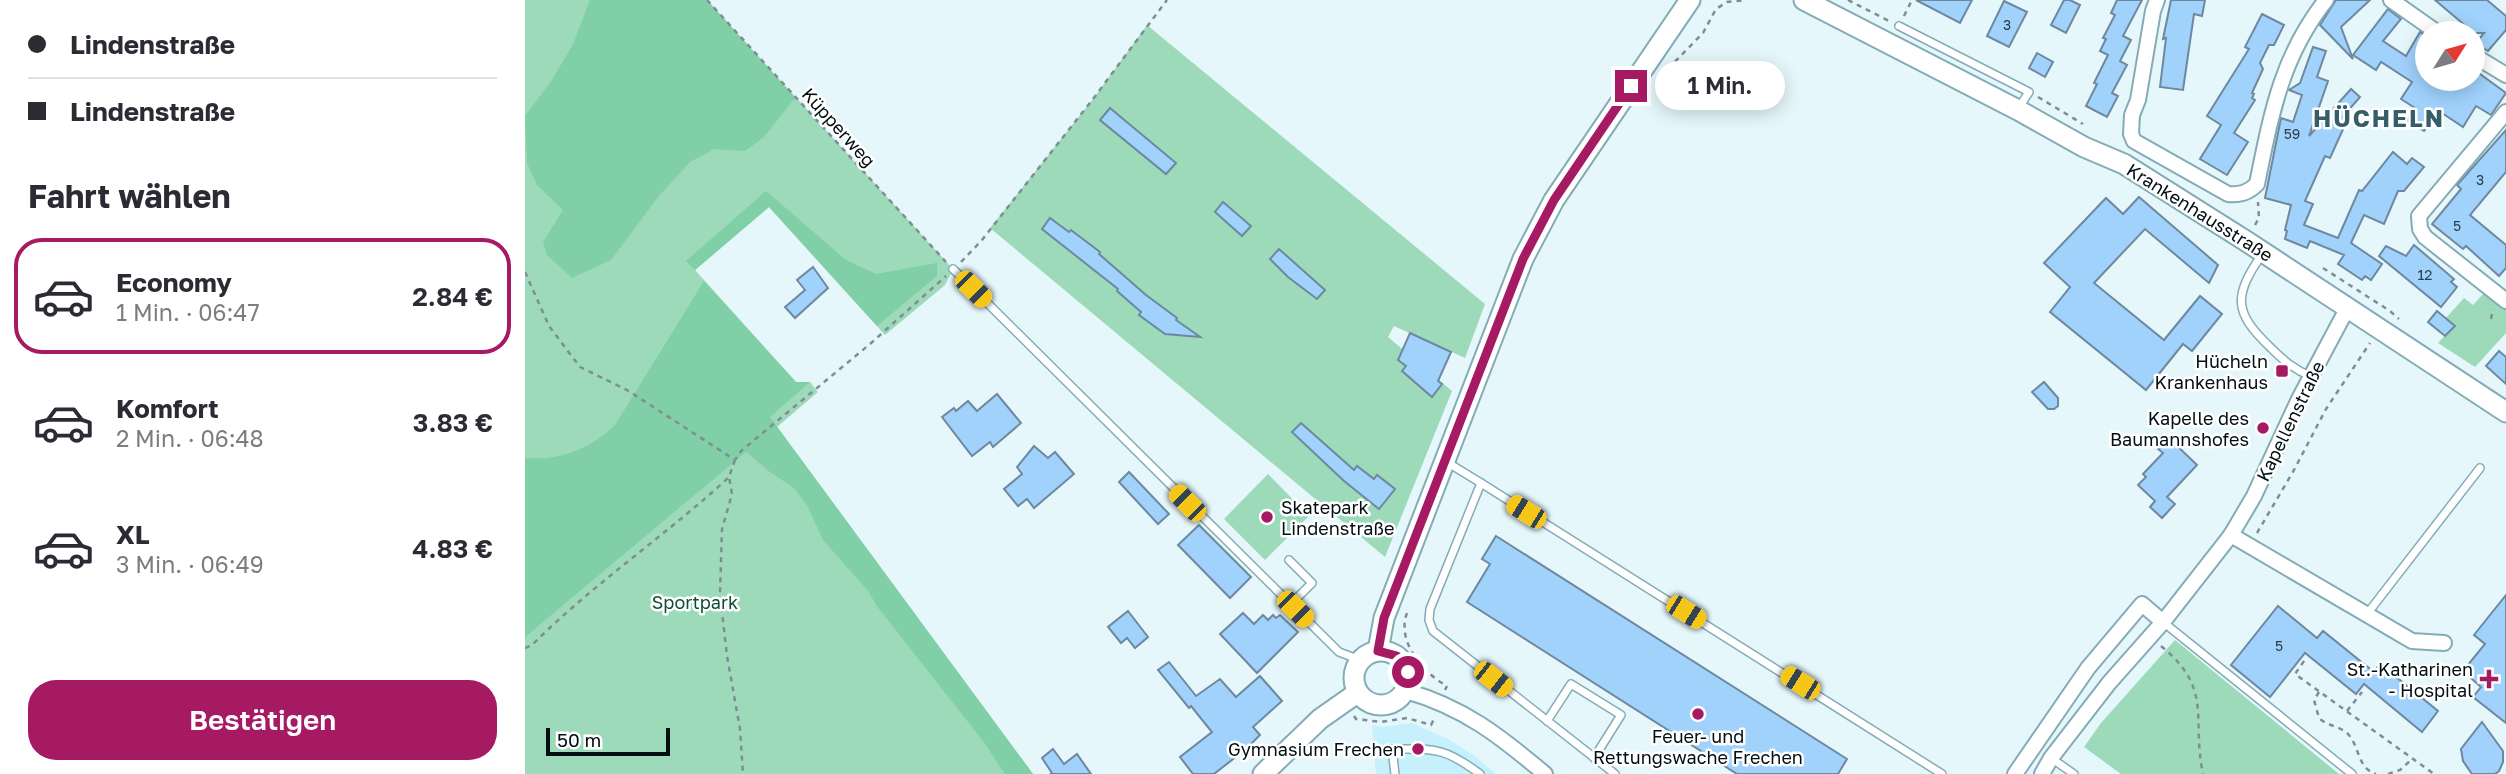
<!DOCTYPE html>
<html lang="de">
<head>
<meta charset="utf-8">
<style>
	:root { --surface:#fff; --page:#f2f2f3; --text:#2b2b33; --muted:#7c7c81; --line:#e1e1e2; --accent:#a51a62 }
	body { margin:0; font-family:"Golos Text",sans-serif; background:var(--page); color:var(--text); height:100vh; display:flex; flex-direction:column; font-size:26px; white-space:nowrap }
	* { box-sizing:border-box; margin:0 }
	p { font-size:23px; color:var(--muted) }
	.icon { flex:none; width:38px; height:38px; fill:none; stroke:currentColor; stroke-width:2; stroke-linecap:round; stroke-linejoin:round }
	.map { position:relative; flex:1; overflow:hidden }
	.details { display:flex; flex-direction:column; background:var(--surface); width:525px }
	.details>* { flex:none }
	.guide { display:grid; align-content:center; height:154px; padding:0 28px; background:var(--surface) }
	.needle { width:46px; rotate:53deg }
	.fabs { position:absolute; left:1890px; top:21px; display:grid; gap:14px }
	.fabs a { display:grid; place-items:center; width:70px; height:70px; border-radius:50%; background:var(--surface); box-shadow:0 4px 18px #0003; font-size:35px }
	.scale { position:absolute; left:21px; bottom:18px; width:124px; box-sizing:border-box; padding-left:7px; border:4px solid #010e12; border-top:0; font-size:19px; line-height:24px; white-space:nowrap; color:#010e12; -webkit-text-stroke:5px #fff; paint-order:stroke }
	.end { position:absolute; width:32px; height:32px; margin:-16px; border:9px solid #a51a62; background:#fff; box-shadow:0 0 0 4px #fff }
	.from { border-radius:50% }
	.bubble { position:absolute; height:49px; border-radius:24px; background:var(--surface); box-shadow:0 4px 18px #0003; font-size:23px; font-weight:600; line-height:49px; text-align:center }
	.car { position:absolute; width:21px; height:42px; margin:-21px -10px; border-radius:9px; box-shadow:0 0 5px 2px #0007; background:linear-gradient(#f5c518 24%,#345 0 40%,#f5c518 0 76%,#345 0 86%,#f5c518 0) }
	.guide b { display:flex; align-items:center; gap:24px; height:66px; font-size:26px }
	.guide b+b { border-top:2px solid var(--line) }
	.guide i { width:18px; height:18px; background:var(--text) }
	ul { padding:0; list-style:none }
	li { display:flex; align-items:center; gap:21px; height:116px; margin:0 14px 10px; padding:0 14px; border:4px solid transparent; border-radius:28px }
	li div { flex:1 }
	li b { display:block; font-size:26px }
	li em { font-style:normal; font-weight:600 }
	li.active { border-color:var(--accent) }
	li>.icon { width:63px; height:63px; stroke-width:1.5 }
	h2 { padding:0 28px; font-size:32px; line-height:84px }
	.button { display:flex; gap:14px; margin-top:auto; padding:14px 28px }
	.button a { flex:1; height:80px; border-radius:28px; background:var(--accent); color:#fff; font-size:28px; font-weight:600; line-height:80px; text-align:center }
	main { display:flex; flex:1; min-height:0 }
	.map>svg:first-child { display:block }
	.built { fill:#c6f0fb }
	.green { fill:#9cdab9 }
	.forest { fill:#80cfa6 }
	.building { fill:#a0d2fc; stroke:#6d889f; stroke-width:2 }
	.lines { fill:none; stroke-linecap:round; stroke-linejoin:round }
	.lane-casing { stroke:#83acb7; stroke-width:10 }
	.street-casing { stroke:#83acb7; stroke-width:18 }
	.secondary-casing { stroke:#83acb7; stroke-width:23 }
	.path { stroke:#7f8e92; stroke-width:2.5; stroke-dasharray:5 5; stroke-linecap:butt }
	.lane { stroke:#fff; stroke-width:7 }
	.street { stroke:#fff; stroke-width:14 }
	.secondary { stroke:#fff; stroke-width:19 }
	.route { stroke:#a51a62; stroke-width:9 }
	.poi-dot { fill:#a51a62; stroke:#fff; stroke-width:2.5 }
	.labels { text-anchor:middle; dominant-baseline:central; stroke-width:5; stroke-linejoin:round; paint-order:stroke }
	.number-label { font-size:14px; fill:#293f4c }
	.street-label { font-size:18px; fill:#010e12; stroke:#fff }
	.poi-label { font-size:18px; fill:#010e12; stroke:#fff; text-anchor:end }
	.park-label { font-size:18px; fill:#0d4d33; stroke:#fff }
	.district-label { font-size:24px; font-weight:bold; letter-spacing:2px; fill:#365e68; stroke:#fff }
</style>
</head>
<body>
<main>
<section class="details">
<div class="guide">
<b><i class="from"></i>Lindenstraße</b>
<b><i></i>Lindenstraße</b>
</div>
<h2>Fahrt wählen</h2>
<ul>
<li class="active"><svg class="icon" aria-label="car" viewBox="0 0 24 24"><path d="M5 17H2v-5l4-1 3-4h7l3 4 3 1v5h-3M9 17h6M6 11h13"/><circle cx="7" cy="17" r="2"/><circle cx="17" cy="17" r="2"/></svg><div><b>Economy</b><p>1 Min. · 06:47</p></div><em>2.84 €</em></li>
<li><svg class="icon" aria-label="car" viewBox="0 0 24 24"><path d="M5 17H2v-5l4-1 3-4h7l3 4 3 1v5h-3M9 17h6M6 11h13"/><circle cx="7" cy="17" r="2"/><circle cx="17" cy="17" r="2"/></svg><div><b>Komfort</b><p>2 Min. · 06:48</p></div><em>3.83 €</em></li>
<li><svg class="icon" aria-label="car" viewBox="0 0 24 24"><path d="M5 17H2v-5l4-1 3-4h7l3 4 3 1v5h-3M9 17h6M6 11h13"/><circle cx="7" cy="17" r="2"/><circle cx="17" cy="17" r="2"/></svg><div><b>XL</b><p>3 Min. · 06:49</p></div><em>4.83 €</em></li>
</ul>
<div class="button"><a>Bestätigen</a></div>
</section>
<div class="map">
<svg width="1981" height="774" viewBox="0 0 1981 774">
	<rect width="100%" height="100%" fill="#e6f7fb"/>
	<path class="built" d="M887,723L925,740L951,757L971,774H851L847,725L857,727Z"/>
	<g class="green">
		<path d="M0,0H182L428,269L420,285L360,335L244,207L170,270L271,382H285L293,392L252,427L508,774H0Z"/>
		<path d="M622,25L960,304L940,358L869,326L863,337L927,391L860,557L465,228L568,99Z"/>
		<path d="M1959,293L1981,310V333L1950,367L1913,343L1929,326L1921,318L1939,298L1948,305Z"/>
		<path d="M743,474L784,516L740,560L699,519Z"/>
		<path d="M1650,640L1814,774H1596L1559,747L1576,723Z"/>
	</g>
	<g class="forest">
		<path d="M65,0H182L270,98L239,137L220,151L189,149L165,162L133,197L86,260L47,278L22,255L18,242L38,210L12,185L2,163L0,116L27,80L48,44Z"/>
		<path d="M241,191L321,260L351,274L412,263V276L352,326L244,207L170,270L161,261Z"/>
		<path d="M179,281L271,382H285L245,417L508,774H480L458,741L351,605L344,592L298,540L282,505L269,488L245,472L221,452L0,637V458C35,461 65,449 90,425Z"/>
	</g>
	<g class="building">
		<path d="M1391,0H1447L1435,23Z"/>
		<path d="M1539,0H1545L1555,5L1541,33L1526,25Z"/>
		<path d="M1592,0H1617L1598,36L1606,40L1595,61L1602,65L1587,93L1593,96L1582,117L1561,106L1572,84L1569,83L1583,55L1575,51L1581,39L1578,38L1590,15L1586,13Z"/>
		<path d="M1646,0H1680L1677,16L1669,14L1658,90L1635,87L1641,38L1638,39Z"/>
		<path d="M1811,0H1845L1816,27L1828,59L1795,25Z"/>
		<path d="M1910,0H1962L1981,16V30L1963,51L1950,44L1959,33H1949Z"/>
		<path d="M1479,1L1502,12L1484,47L1462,36Z"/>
		<path d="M1863,9L1876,19L1858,41L1881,56L1895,32L1902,37V79H1948L1951,71L1981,93L1966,115L1951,106L1938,127L1914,111L1899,131L1882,120L1890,108L1876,99L1887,82L1856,62L1851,70L1828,55Z"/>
		<path d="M1737,14L1759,25L1749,45H1744L1735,63L1738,69L1727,93L1729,94L1727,98L1730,100L1709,133L1723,142L1702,175L1675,159L1696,125L1682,116L1724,49L1720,47Z"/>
		<path d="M1788,47L1801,51L1792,77L1803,81L1784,136L1826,89L1835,97L1813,122L1820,125L1805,158L1800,156L1780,201L1788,204L1779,225L1813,238L1834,190L1837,191L1868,152L1882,164L1887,158L1899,167L1879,191H1873L1859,224L1839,215L1826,243L1857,264L1846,280L1840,276L1837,280L1813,264L1819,255L1785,241L1782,248L1760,239L1762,231L1760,230L1766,205L1740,198L1756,118L1768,122L1777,95L1764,90L1775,83Z"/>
		<path d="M1512,53L1528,62L1520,77L1504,68Z"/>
		<path d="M585,108L651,163L641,174L575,120Z"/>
		<path d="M1981,130V172L1945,215L1981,245V268L1974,276L1941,246L1938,249L1907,224L1936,189L1932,185Z"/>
		<path d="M1614,197L1693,265L1684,283L1620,229L1569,283L1639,340L1675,296L1697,314L1667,351L1658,344L1621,390L1525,312L1545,287L1519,263L1581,198L1598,214Z"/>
		<path d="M698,202L726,226L717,236L690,212Z"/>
		<path d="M525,218L544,232L546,230L575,252L574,254L621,295L652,318L651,320L675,337L640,334L614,315L616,312L592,291L593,289L517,229Z"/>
		<path d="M1889,245L1929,279L1926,282L1932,287L1916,307L1854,256L1861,246L1881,256Z"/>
		<path d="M754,249L800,290L792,299L763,277L745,259Z"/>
		<path d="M288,267L303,288L270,318L260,307L280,290L272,280Z"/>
		<path d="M1912,311L1930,326L1920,336L1903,322Z"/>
		<path d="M885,333L926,352L913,381L917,384L907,397L877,371L881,366L873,360Z"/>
		<path d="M1974,351L1981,357V384L1961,366Z"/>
		<path d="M1519,382L1533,398V406L1529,409H1523L1507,392Z"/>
		<path d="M472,394L496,423L468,447L465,442L447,456L417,417L429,408L431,411L443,401L452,411Z"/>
		<path d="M776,423L829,470L832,466L849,479L852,475L870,489L854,509L819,481L767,432Z"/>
		<path d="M1644,438L1672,465L1642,497L1650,504L1637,518L1625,507L1630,501L1613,485L1621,477L1618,474L1638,453L1633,449Z"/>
		<path d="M509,446L523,458L530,452L549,474L509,508L502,499L493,506L479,489L497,474L492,467Z"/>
		<path d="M604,472L644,514L633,524L594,482Z"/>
		<path d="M674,525L726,577L705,598L653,545Z"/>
		<path d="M971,536L1322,759L1313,774H1212L942,602L965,564L957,559Z"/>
		<path d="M1981,595V723L1948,697L1956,687L1938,671L1960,644L1949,635Z"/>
		<path d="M1753,606L1792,638L1798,631L1849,672L1855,664L1913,711L1897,732L1839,684L1831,694L1780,653L1745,697L1706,665Z"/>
		<path d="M603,611L623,637L610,648L602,638L596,643L583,627Z"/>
		<path d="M718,613L729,624L738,615L743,620L748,615L751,618L755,615L773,632L732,673L695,634Z"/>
		<path d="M644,662L671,696L695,679L711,697L735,676L757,701L728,727L735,735L721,749L689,774H668L655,757L687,732L666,706L664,708L633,670Z"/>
		<path d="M1957,722L1978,751V762L1974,771L1970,774H1947L1938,761L1936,749Z"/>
		<path d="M528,749L539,764L552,754L566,774H525L527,773L517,758Z"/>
	</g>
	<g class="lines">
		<defs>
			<g id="lane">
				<path d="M1374,26L1504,92L1493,109"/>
				<path d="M1738,253C1708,296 1708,312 1746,348C1759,361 1770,370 1787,377"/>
				<path d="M428,269L814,652L835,660"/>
				<path d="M920,461L956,483"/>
				<path d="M764,560L787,583L765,605"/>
				<path d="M1842,614L1955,468"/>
				<path d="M1638,622L1827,774"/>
				<path d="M1022,721L1046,684L1096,715L1069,758"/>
				<path d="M1526,758L1549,774"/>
				<path d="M870,774L867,749C910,749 919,747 955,774"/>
				<path d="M1090,774L908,631L904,620L905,609L956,483L1417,774"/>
			</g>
			<g id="street">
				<path d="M1632,0L1628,11L1613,100L1607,115L1606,134L1609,141L1703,194C1715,195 1723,193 1732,184C1746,115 1756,57 1801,0"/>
				<path d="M1866,0L1913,33"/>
				<path d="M1948,55L1981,75"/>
				<path d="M1981,112L1894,216L1895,229L1900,237L1981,301"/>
				<path d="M1706,535L1887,641L1919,643"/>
				<path d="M881,691C938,707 975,736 1020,774"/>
				<path d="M1490,774L1563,668L1617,604L1638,622"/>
				<path d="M1517,774L1526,758L1584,683L1638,622L1706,535L1729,496L1774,399L1823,307"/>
			</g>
			<g id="secondary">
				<path d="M1279,0L1493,110L1559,147L1599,164L1721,241L1981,412"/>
				<circle cx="856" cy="678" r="27"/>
				<path d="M853,651L859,618L998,259L1029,200L1165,0"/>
				<path d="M738,774L795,719L832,693"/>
			</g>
		</defs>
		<use href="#lane" class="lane-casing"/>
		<use href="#street" class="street-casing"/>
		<use href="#secondary" class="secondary-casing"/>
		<g class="path">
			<path d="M182,0L421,262"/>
			<path d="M1323,0L1364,21"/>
			<path d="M1379,16L1387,0"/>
			<path d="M1136,76L1178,33L1191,9L1202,2L1220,0"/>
			<path d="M1513,97L1558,124"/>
			<path d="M1730,225L1734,218L1733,202"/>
			<path d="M436,262L457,240L568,99L642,0"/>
			<path d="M1798,268L1865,311L1874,319"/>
			<path d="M0,272L24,326L55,367L102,390L210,460L216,451L345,344L421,276"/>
			<path d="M1966,319L1968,309"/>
			<path d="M210,460L204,477L207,494L197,529L195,594L202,656L215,729L218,774"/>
			<path d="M1732,533L1769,470L1801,409L1845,343"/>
			<path d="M882,613C871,641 898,673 922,686L920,690"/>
			<path d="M1636,646C1689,689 1666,718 1678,774"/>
			<path d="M0,648L7,645C68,584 140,536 203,478"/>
			<path d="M1779,661L1770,674L1909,774"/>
			<path d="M1794,692L1789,700L1794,718C1802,726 1815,726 1823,734C1835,747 1832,768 1851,774"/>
			<path d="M1822,711L1837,692"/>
			<path d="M829,716L831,719L856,722L882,718L906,725L909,719"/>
			<path d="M1863,774L1875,770L1886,760"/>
		</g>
		<use href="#lane" class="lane"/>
		<use href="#street" class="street"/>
		<use href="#secondary" class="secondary"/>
	</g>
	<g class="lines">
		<path class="route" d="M883,672L872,656L853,651L859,618L998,259L1029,200L1106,86"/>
	</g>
	<g class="poi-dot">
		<rect x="1750" y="364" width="14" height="14" rx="3.5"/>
		<circle cx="1738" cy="428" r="7"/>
		<circle cx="742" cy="517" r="7"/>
		<path d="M1960.5 668.5h7v7h7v7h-7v7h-7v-7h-7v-7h7z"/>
		<circle cx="1173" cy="714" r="7"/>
		<circle cx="893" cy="749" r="7"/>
	</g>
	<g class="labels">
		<g class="number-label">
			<text x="1482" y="24">3</text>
			<text x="1767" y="133">59</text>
			<text x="1955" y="179">3</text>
			<text x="1932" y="225">5</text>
			<text x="1900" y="274">12</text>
			<text x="1754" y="645">5</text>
		</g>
		<g class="street-label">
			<text transform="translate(314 127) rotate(48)">Küpperweg</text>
			<text transform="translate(1675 212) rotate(32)">Krankenhausstraße</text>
			<text transform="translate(1765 421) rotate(-64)">Kapellenstraße</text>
		</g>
		<g class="poi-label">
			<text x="1743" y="361">Hücheln<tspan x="1743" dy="21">Krankenhaus</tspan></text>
			<text x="1724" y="418">Kapelle des<tspan x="1724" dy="21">Baumannshofes</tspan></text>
			<text x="756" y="507" text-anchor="start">Skatepark<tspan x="756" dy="21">Lindenstraße</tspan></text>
			<text x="1948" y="669">St.-Katharinen<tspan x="1948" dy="21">- Hospital</tspan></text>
			<text x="1173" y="736" text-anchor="middle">Feuer- und<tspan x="1173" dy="21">Rettungswache Frechen</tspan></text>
			<text x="879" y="749">Gymnasium Frechen</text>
		</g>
		<g class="park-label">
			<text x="170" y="602">Sportpark</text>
		</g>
		<g class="district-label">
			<text x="1854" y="117">HÜCHELN</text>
		</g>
	</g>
</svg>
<div class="fabs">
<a><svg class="needle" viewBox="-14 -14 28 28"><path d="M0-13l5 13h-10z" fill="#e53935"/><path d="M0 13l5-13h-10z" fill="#7c7c81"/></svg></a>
</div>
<div class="scale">50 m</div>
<i class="end from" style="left:883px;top:672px"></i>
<i class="end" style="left:1106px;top:86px"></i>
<div class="bubble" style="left:1130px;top:61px;width:130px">1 Min.</div>
<i class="car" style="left:448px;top:289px;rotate:135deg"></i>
<i class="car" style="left:662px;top:503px;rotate:315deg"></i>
<i class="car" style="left:1001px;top:512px;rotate:302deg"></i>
<i class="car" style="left:770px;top:609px;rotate:135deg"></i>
<i class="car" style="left:1161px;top:612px;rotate:122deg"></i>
<i class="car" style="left:968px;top:679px;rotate:128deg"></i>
<i class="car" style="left:1275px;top:683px;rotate:302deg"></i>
</div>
</main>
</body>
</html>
